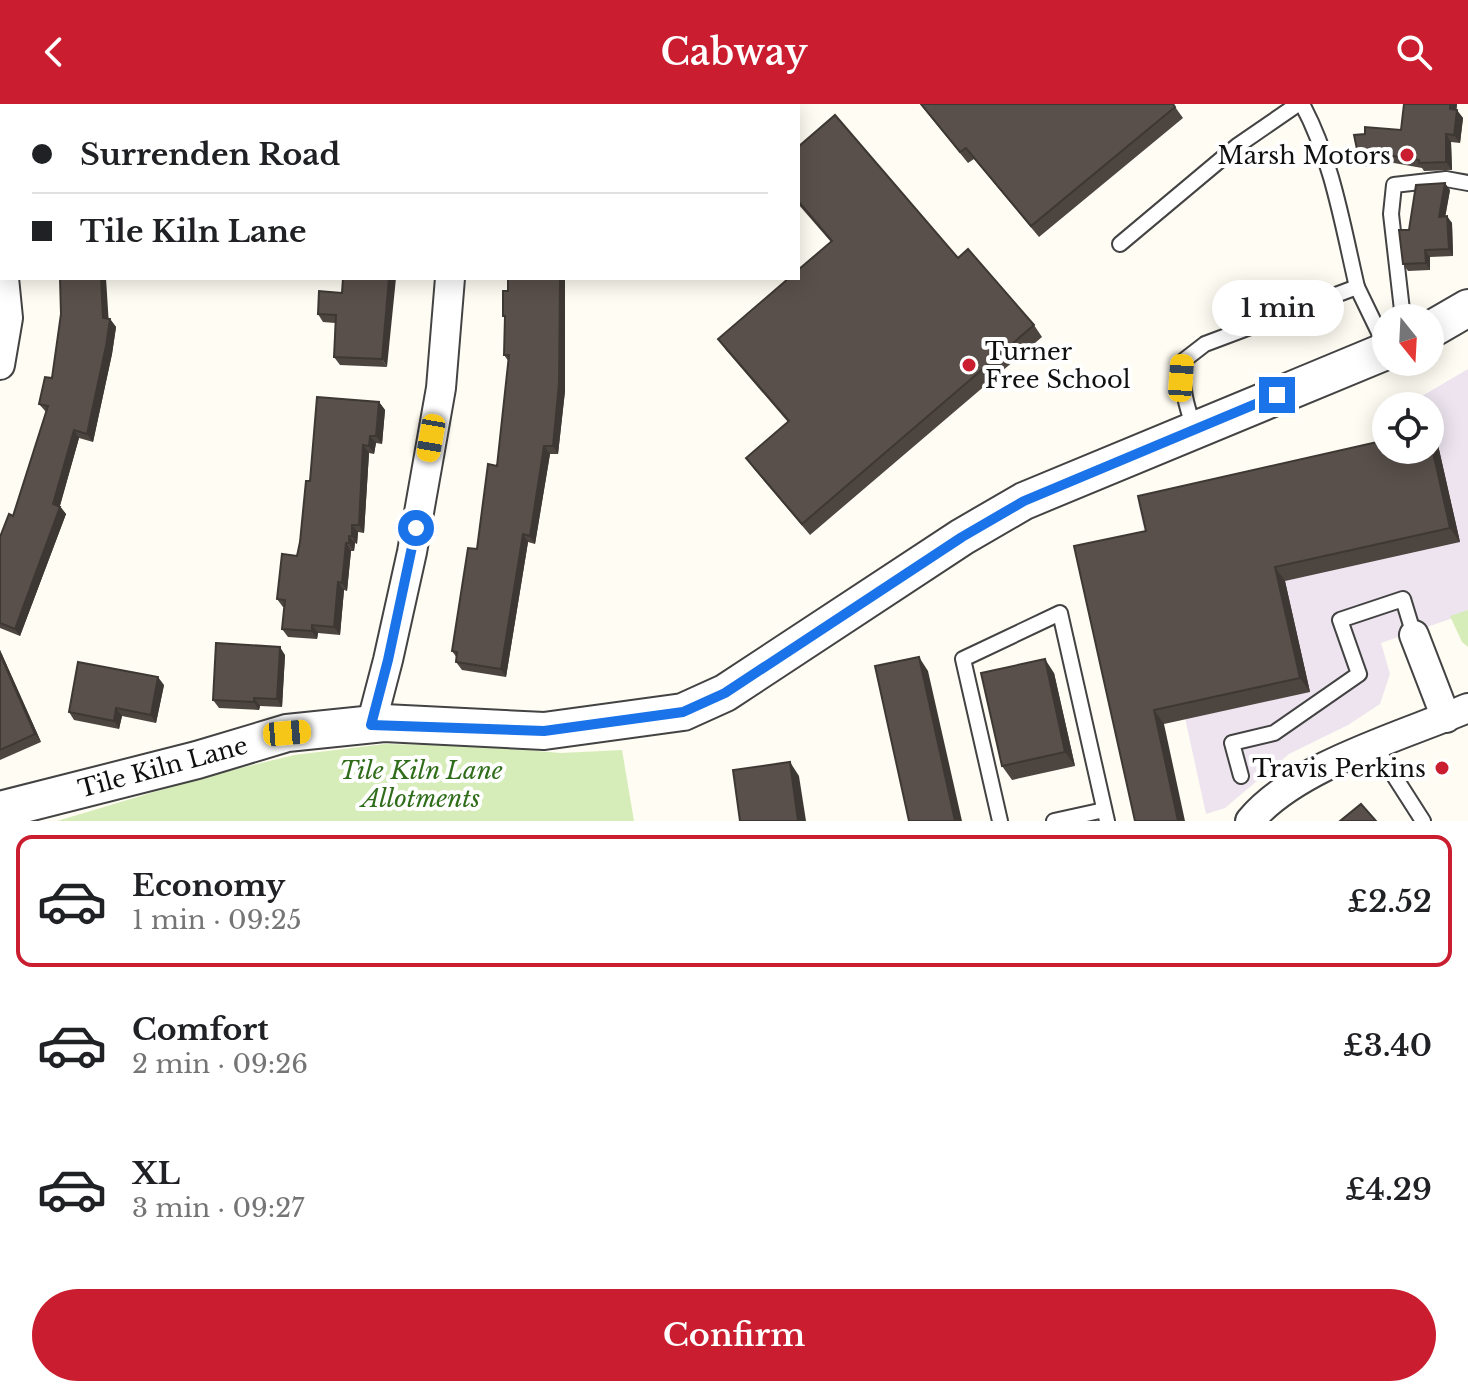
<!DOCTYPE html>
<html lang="en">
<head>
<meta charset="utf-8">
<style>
	:root { --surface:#fff; --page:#f6f6f6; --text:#202124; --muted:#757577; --line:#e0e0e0; --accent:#ca1d2f }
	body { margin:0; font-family:"Libre Baskerville",serif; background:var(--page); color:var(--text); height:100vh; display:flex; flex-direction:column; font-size:30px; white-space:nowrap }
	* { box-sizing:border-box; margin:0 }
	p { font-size:26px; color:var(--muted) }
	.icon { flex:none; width:44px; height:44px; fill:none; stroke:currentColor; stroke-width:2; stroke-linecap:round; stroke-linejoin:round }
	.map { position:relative; height:717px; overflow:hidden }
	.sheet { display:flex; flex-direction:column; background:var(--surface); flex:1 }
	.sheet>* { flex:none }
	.guide { position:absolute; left:0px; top:0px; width:800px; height:176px; box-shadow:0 4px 20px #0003; display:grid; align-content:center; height:176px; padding:0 32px; background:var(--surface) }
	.needle { width:52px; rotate:162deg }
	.controls { position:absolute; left:1372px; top:200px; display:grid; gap:16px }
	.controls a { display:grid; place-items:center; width:72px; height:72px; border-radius:50%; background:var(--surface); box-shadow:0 4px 20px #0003; font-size:40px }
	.end { position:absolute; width:36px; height:36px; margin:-18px; border:10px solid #1a73e8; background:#fff; box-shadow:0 0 0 4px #fff }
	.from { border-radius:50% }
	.bubble { position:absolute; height:56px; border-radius:28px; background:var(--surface); box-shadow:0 4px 20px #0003; font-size:26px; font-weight:600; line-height:56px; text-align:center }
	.car { position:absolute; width:24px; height:48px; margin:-24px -12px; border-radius:10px; box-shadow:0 0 6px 2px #0007; background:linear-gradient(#f5c518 24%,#345 0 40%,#f5c518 0 76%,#345 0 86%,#f5c518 0) }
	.guide b { display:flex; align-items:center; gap:28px; height:76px; font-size:30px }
	.guide b+b { border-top:2px solid var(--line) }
	.guide i { width:20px; height:20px; background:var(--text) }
	ul { padding:14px 0 0; list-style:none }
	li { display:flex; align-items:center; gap:24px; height:132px; margin:0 16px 12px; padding:0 16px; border:4px solid transparent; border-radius:16px }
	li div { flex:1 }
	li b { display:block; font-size:30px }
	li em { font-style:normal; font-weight:600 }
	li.active { border-color:var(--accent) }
	li>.icon { width:72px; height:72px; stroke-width:1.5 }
	.primary-button { display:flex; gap:16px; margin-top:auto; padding:16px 32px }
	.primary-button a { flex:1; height:92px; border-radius:48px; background:var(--accent); color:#fff; font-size:32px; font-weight:600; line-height:92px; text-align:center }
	header { display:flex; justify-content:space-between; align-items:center; height:104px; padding:0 32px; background:var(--accent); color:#fff; font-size:36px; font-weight:600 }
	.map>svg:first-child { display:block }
	.industrial { fill:#ede4ef }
	.green { fill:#d7edb9 }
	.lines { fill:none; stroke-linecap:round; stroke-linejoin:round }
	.service-casing { stroke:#434343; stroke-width:18 }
	.minor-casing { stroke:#434343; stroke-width:32 }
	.tertiary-casing { stroke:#434343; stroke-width:40 }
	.service { stroke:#fff; stroke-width:14 }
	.minor { stroke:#fff; stroke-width:28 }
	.tertiary { stroke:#fff; stroke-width:36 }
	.wall { fill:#4d4540 }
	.shaded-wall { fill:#3e3834 }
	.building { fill:#59504b; stroke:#3e3834; stroke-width:2 }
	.route { stroke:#1a73e8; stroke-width:10 }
	.poi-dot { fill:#ca1d2f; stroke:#fff; stroke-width:3 }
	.labels { text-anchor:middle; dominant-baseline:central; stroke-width:8; stroke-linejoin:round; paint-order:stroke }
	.poi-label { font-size:24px; fill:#101010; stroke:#fff; text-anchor:end }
	.street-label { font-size:24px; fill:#101010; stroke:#fff }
	.park-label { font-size:24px; font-style:italic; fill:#306d1a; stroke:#fff }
</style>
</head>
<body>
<header><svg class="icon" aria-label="back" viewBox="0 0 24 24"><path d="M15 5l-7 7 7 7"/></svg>Cabway<svg class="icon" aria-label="search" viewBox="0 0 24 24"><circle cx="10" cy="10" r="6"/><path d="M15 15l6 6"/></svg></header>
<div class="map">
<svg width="1468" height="717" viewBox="0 0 1468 717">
	<rect width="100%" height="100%" fill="#fffcf3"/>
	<path class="industrial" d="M1468,265V522L1456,513L1381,539L1390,570L1380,600L1348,621L1289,650L1225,704L1206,710L1138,399L1389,346H1430V302H1405Z"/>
	<g class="green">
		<path d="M1468,506V543L1462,538L1450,512Z"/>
		<path d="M385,640L480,642L561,649L622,646L634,717H57L204,673L294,651Z"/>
	</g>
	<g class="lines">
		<defs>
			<g id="service">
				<path d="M1302,0C1332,55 1343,123 1357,183"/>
				<path d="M1120,140L1237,42L1298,0"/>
				<path d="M1408,214L1402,206L1391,110L1394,81L1446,75L1468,79"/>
				<path d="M1194,324C1186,301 1181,282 1183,257L1205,240L1357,183L1386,243"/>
				<path d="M1375,642L1423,717"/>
				<path d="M1241,672L1232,639L1274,629L1359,570L1340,516L1403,495L1414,531"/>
				<path d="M1000,717L963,555L1060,509L1107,717"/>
				<path d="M1054,717L1104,706"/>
			</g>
			<g id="minor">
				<path d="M454,2V0"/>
				<path d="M0,120L2,144"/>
				<path d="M0,261L8,214L4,174"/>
				<path d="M1414,531L1446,614"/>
				<path d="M371,621L388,556L412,448L441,284L450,174"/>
				<path d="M1250,717C1295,662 1402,632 1468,604"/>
			</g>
			<g id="tertiary">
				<path d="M1430,226L1468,204"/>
				<path d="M0,706L197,656L287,629L384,619L544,627L683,608L725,589L962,433L1024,397L1386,247"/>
			</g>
		</defs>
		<use href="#service" class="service-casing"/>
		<use href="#minor" class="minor-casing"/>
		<use href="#tertiary" class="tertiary-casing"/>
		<use href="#service" class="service"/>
		<use href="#minor" class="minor"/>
		<use href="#tertiary" class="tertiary"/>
	</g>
	<g class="wall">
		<path d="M920,0H1173L1183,14L1039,133L974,55L968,59Z"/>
		<path d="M1457,0L1456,6L1463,14L1460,39L1451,38L1452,66L1424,67L1422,64L1394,59L1364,63L1359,55L1365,30L1401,26Z"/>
		<path d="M798,43L958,154L1034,221L1042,233L810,431L754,365L746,354L788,318L726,246L718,235L831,138L798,100Z"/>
		<path d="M1450,86L1445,112L1452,119L1453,152L1430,153V166L1408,167L1403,160L1409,126Z"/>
		<path d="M508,174H565V287L558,350H550L535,440L528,438L506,573L462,566L456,558L457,554L452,547L497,362L509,258L504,251L505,215L503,212L508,187Z"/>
		<path d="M342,189L387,263L340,261L334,253L335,219L323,218L318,210Z"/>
		<path d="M108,215H110L116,223L112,250L93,338L79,334L60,402L66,410L20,532L0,524V433L13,412L46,308L39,300L52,274Z"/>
		<path d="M379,298L385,306L382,340L376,339L374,350L369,349L364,429L358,428L357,440L355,439L354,447H351L347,487L344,486L340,531L318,529L317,535L288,533L282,525L284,503H283L277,495L297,452L310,377Z"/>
		<path d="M1430,329L1438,341L1460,438L1285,477L1310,588L1164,620L1135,717L1146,427L1430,346Z"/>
		<path d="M0,546L41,638L0,656Z"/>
		<path d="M285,551L282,603L260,602L259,606L219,604L213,596Z"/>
		<path d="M1054,569L1075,662L1012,676L1002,662Z"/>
		<path d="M164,581L156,619L122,612L119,625L74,616L69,608Z"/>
	</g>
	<g class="shaded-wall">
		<path d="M1450,0H1457L1456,13L1450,5Z"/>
		<path d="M1457,6L1463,14L1460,39L1454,31Z"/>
		<path d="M1446,30L1451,38L1452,66L1446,58Z"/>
		<path d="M1445,79L1450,86L1444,120L1439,113Z"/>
		<path d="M1447,112L1452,119L1453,152L1449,145Z"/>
		<path d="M1425,146L1430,153V166L1426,159Z"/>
		<path d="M101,174H106L109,222L103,214Z"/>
		<path d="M389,174H396L387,263L382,255Z"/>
		<path d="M560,174H565V287L558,350L553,342Z"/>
		<path d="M110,215L116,223L112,250L93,338L87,330Z"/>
		<path d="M379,298L385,306L382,340L376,332Z"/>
		<path d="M74,326L79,334L58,408L60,403L66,410L20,532L15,525L53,400Z"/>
		<path d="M1430,329L1438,341L1460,438L1450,424L1430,335Z"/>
		<path d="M370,332L376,339L374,350L369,342Z"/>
		<path d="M363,341L369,349L364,429L359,421Z"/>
		<path d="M544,342L550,350L535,440L530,432Z"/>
		<path d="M352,421L358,428L357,440L352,432Z"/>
		<path d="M523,430L528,438L506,573L501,565Z"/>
		<path d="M349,432L355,439L354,447L349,439Z"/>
		<path d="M346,439L351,447L347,487L342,479Z"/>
		<path d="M1275,463L1285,477L1310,588L1300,574Z"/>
		<path d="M338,478L344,486L340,531L334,523Z"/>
		<path d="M312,521L318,529L317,535L312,527Z"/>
		<path d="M280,543L285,551L282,603L277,595Z"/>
		<path d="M0,546L41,638L35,630L0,550Z"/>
		<path d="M919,553L928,567L962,717H955Z"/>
		<path d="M1045,555L1054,569L1075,662L1065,648Z"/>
		<path d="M158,573L164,581L156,619L151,611Z"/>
		<path d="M254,594L260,602L259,606L254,598Z"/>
		<path d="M116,604L122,612L119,625L114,617Z"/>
		<path d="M1154,606L1164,620L1185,717H1178Z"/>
		<path d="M790,658L799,672L806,717H798Z"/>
	</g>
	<g class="building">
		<rect x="53" y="0" width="39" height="2"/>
		<rect x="349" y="0" width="47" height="2"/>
		<rect x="508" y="0" width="43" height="2"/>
		<path d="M921,0H1173L1175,3L1031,122L966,44L960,48Z"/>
		<path d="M1404,0H1450V5L1457,6L1454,31L1446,30V58L1419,59V56L1389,51L1359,55L1354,31L1365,30V23L1401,26Z"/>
		<path d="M835,11L958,154L968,145L1034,221L802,420L746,354L789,317L718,235L789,174H798V166L832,137L798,97V43Z"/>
		<path d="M1445,79L1439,113L1447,112L1449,145L1425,146L1426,159L1403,160L1399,126H1409L1416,81Z"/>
		<path d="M60,174H101L103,214L110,215L106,242L87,330L74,326L53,400L60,403L15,525L0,519V433L9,410L13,412L48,302L39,300L45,273L52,274L61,210Z"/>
		<path d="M343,174H389L382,255L334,253L336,211L318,210L319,187L342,189Z"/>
		<path d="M508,174H560L559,279L553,342H544L530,432L523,430L501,565L456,558L457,548L452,547L468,444L477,445L488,360L497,362L509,251H504L505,212H503V187H508Z"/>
		<path d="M317,293L379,298L376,332H370L369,342L363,341L359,421H352V432H349V439H346L342,479L338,478L334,523L312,521V527L282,525L285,496L277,495L282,450L297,452L300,438L306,377H310Z"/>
		<path d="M1430,335L1450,424L1275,463L1300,574L1154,606L1178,717H1135L1074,442L1146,427L1138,392L1386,336V346H1430Z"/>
		<path d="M216,539L280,543L277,595L254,594V598L213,596Z"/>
		<path d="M0,550L35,630L0,646Z"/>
		<path d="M919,553L955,717H909L875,562Z"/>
		<path d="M1045,555L1065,648L1002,662L981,569Z"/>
		<path d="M78,558L158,573L151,611L116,604L114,617L69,608Z"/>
		<path d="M790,658L798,717H740L733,666Z"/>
		<path d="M1361,700L1376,717H1340Z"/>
	</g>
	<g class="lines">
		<path class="route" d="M416,424L388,556L371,621L544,627L683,608L725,589L962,433L1024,397L1277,291"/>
	</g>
	<g class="poi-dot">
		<circle cx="1407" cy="51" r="8"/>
		<circle cx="969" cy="261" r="8"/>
		<circle cx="1442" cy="664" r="8"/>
	</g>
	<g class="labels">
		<g class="poi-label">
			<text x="1391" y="51">Marsh Motors</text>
			<text x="985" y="247" text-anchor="start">Turner<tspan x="985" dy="28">Free School</tspan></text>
			<text x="1426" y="664">Travis Perkins</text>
		</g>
		<g class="street-label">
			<text transform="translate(163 663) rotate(-15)">Tile Kiln Lane</text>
		</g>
		<g class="park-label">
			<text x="421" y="666">Tile Kiln Lane<tspan x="421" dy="28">Allotments</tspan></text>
		</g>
	</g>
</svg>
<div class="controls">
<a><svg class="needle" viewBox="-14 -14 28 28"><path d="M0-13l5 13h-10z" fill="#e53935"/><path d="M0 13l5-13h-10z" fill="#757577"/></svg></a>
<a><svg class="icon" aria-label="locate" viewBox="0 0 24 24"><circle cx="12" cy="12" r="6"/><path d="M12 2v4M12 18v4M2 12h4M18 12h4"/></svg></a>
</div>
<i class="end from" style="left:416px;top:424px"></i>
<i class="end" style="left:1277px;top:291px"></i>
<div class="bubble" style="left:1212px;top:176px;width:132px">1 min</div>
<i class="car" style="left:1181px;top:274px;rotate:4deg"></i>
<i class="car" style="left:431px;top:334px;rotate:190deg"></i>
<i class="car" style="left:287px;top:629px;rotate:85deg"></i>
<div class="guide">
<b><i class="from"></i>Surrenden Road</b>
<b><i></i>Tile Kiln Lane</b>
</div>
</div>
<section class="sheet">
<ul>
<li class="active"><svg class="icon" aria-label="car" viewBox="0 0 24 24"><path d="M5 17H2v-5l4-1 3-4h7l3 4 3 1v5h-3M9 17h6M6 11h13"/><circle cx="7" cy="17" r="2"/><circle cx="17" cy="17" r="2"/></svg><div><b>Economy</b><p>1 min · 09:25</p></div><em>£2.52</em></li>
<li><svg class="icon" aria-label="car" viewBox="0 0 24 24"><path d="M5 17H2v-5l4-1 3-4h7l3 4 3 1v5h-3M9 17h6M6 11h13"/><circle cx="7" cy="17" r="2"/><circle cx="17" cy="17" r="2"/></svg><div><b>Comfort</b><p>2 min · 09:26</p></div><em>£3.40</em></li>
<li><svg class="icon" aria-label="car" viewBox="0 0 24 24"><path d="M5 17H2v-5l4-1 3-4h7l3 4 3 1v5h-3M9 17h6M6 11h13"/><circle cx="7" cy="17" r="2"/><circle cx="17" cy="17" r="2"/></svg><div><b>XL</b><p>3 min · 09:27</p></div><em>£4.29</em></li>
</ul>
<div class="primary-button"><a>Confirm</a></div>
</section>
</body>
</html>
